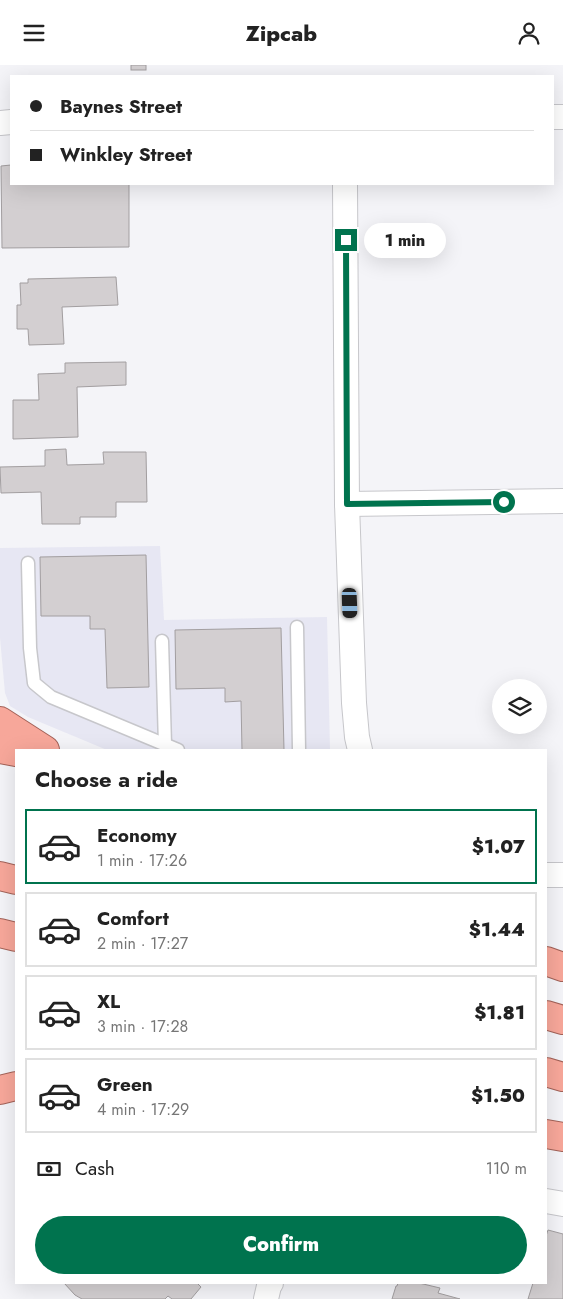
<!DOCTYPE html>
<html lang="en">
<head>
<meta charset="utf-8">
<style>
	:root { --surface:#fff; --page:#f6f6f6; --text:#222; --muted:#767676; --line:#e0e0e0; --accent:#00734e }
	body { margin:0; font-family:Jost,sans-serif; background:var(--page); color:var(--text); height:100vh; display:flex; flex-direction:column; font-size:19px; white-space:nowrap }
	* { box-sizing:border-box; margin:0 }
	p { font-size:16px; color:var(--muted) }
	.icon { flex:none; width:28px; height:28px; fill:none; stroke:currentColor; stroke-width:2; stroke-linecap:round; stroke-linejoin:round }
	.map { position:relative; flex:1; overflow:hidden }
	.drawer { position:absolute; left:15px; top:684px; width:532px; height:535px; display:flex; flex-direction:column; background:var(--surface); border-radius:0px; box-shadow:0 5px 20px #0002 }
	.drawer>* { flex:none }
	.hud { position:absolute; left:10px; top:10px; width:544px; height:110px; border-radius:0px; box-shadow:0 5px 20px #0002; display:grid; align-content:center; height:110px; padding:0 20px; background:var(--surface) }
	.buttons { position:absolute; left:492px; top:614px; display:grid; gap:10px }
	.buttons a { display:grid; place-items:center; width:55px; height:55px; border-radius:50%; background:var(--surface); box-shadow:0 5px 20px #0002; font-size:25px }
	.end { position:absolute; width:22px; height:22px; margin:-11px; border:6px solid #00734e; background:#fff; box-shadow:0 0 0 2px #fff }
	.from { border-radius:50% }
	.bubble { position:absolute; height:35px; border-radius:18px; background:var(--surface); box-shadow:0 5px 20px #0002; font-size:16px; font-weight:800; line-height:35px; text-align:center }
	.car { position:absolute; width:15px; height:30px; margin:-15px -8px; border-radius:6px; box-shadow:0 0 4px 1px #0007; background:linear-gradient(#222 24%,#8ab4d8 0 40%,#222 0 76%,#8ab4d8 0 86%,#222 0) }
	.hud b { display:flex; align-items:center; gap:18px; height:48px; font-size:19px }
	.hud b+b { border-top:1px solid var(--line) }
	.hud i { width:12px; height:12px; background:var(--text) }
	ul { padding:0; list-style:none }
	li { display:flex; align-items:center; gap:15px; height:75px; margin:0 10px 8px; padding:0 10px; border:2px solid var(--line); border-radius:0px }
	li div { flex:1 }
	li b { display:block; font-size:19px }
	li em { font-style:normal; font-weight:800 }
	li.active { border-color:var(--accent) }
	li>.icon { width:45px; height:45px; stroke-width:1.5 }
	h2 { padding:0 20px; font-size:22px; line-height:60px }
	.pay { display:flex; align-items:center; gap:12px; height:55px; padding:0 20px; font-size:19px }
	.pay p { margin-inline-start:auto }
	.primary-button { display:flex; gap:10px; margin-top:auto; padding:10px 20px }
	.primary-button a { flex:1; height:58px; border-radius:30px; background:var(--accent); color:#fff; font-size:20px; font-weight:800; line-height:58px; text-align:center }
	header { display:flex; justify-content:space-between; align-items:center; height:65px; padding:0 20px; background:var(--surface); font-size:22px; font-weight:800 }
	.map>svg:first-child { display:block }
	.built { fill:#e7e7f3 }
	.building { fill:#d3cfd1; stroke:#a29ea0 }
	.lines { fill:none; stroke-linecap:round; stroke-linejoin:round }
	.service-casing { stroke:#c7c7cb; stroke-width:15 }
	.minor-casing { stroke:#c7c7cb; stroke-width:26 }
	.trunk-casing { stroke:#a36258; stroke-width:30 }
	.service { stroke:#fff; stroke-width:12 }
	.minor { stroke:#fff; stroke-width:24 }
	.trunk { stroke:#f7a79a; stroke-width:28 }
	.route { stroke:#00734e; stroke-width:6 }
</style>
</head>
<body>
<header><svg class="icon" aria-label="menu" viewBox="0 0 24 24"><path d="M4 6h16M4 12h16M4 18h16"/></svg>Zipcab<svg class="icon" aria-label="person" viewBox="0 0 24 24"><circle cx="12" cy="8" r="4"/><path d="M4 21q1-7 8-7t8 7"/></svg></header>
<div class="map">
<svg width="563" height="1234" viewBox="0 0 563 1234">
	<rect width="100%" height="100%" fill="#f4f4f8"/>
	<path class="built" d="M160,481L164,555L327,552L330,685H107L28,652L10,641L5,628L0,573V483Z"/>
	<g class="building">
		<rect x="131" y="0" width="15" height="5"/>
		<path d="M11,100V119H129V182L2,183L1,101Z"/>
		<path d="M116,212L118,240L62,242L64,279L29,280L28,264H17V240H21L20,218H28V214Z"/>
		<path d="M126,297V320L77,322L78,372L13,374V335H39L38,309L65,308V298Z"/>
		<path d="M66,384L67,400L104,399L103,387H146L147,437H116V452H80V459H42L41,427L1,428L0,402L45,401V385Z"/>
		<path d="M146,490L149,622L107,623L105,564H90V551H41L40,492Z"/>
		<path d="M281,563L284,685H242L241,636L225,637V623L176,624L175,565Z"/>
		<path d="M548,1165L563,1169V1234H528L533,1218H546V1171Z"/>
		<path d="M64,1218H197L201,1222L191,1234H172L168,1231L165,1234H82L75,1230Z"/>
		<path d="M398,1218H419L440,1223L438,1228L460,1234H392L396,1221H397Z"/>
	</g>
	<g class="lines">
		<defs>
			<g id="service">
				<path d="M28,498L30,583L34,618L51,632L178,685"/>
				<path d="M297,562L299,685"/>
				<path d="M162,576L165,680"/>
			</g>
			<g id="minor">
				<path d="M552,52H563"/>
				<path d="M0,58L11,57"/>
				<path d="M345,119L347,439L354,638L357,672L360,685"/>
				<path d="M347,439L563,436"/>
				<path d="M546,810H563"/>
				<path d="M546,1136L563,1139"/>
				<path d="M266,1234L269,1221L271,1218"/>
			</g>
			<g id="trunk">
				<path d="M0,656L45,685"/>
				<path d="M0,684L16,687"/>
				<path d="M0,811L16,815"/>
				<path d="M0,868L16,872"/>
				<path d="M546,896L563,902"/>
				<path d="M546,950L563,955"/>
				<path d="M546,1007L563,1012"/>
				<path d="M0,1025L16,1021"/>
				<path d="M546,1069L563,1072"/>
			</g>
		</defs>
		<use href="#service" class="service-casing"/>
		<use href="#minor" class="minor-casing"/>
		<use href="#trunk" class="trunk-casing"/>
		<use href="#service" class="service"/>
		<use href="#minor" class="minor"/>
		<use href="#trunk" class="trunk"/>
	</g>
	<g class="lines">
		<path class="route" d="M346,175L347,439L504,437"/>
	</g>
</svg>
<div class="buttons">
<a><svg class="icon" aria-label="layers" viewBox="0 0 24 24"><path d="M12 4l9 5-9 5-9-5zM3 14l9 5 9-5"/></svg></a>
</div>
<i class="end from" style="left:504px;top:437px"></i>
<i class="end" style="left:346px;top:175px"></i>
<div class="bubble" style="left:364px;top:158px;width:82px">1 min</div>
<i class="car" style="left:350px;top:538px;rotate:178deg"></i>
<div class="hud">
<b><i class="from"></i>Baynes Street</b>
<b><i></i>Winkley Street</b>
</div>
<section class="drawer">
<h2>Choose a ride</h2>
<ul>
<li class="active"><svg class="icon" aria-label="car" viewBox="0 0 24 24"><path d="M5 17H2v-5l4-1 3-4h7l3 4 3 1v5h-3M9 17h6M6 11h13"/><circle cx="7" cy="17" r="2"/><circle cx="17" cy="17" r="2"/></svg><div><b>Economy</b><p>1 min · 17:26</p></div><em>$1.07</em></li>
<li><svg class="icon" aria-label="car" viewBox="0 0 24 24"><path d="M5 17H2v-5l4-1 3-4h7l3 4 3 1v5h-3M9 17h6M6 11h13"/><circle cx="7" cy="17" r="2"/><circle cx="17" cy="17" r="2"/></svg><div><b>Comfort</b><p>2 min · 17:27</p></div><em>$1.44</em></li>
<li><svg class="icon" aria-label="car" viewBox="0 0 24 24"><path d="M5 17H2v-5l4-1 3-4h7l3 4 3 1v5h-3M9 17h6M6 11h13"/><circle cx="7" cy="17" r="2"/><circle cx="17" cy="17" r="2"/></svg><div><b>XL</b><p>3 min · 17:28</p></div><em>$1.81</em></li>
<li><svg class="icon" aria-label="car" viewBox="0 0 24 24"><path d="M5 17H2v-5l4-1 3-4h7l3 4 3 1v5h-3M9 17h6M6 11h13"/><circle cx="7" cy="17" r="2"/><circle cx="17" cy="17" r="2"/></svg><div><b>Green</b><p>4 min · 17:29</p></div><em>$1.50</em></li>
</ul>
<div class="pay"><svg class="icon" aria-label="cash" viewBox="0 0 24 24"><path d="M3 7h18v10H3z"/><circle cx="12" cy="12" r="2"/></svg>Cash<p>110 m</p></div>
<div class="primary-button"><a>Confirm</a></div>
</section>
</div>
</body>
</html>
